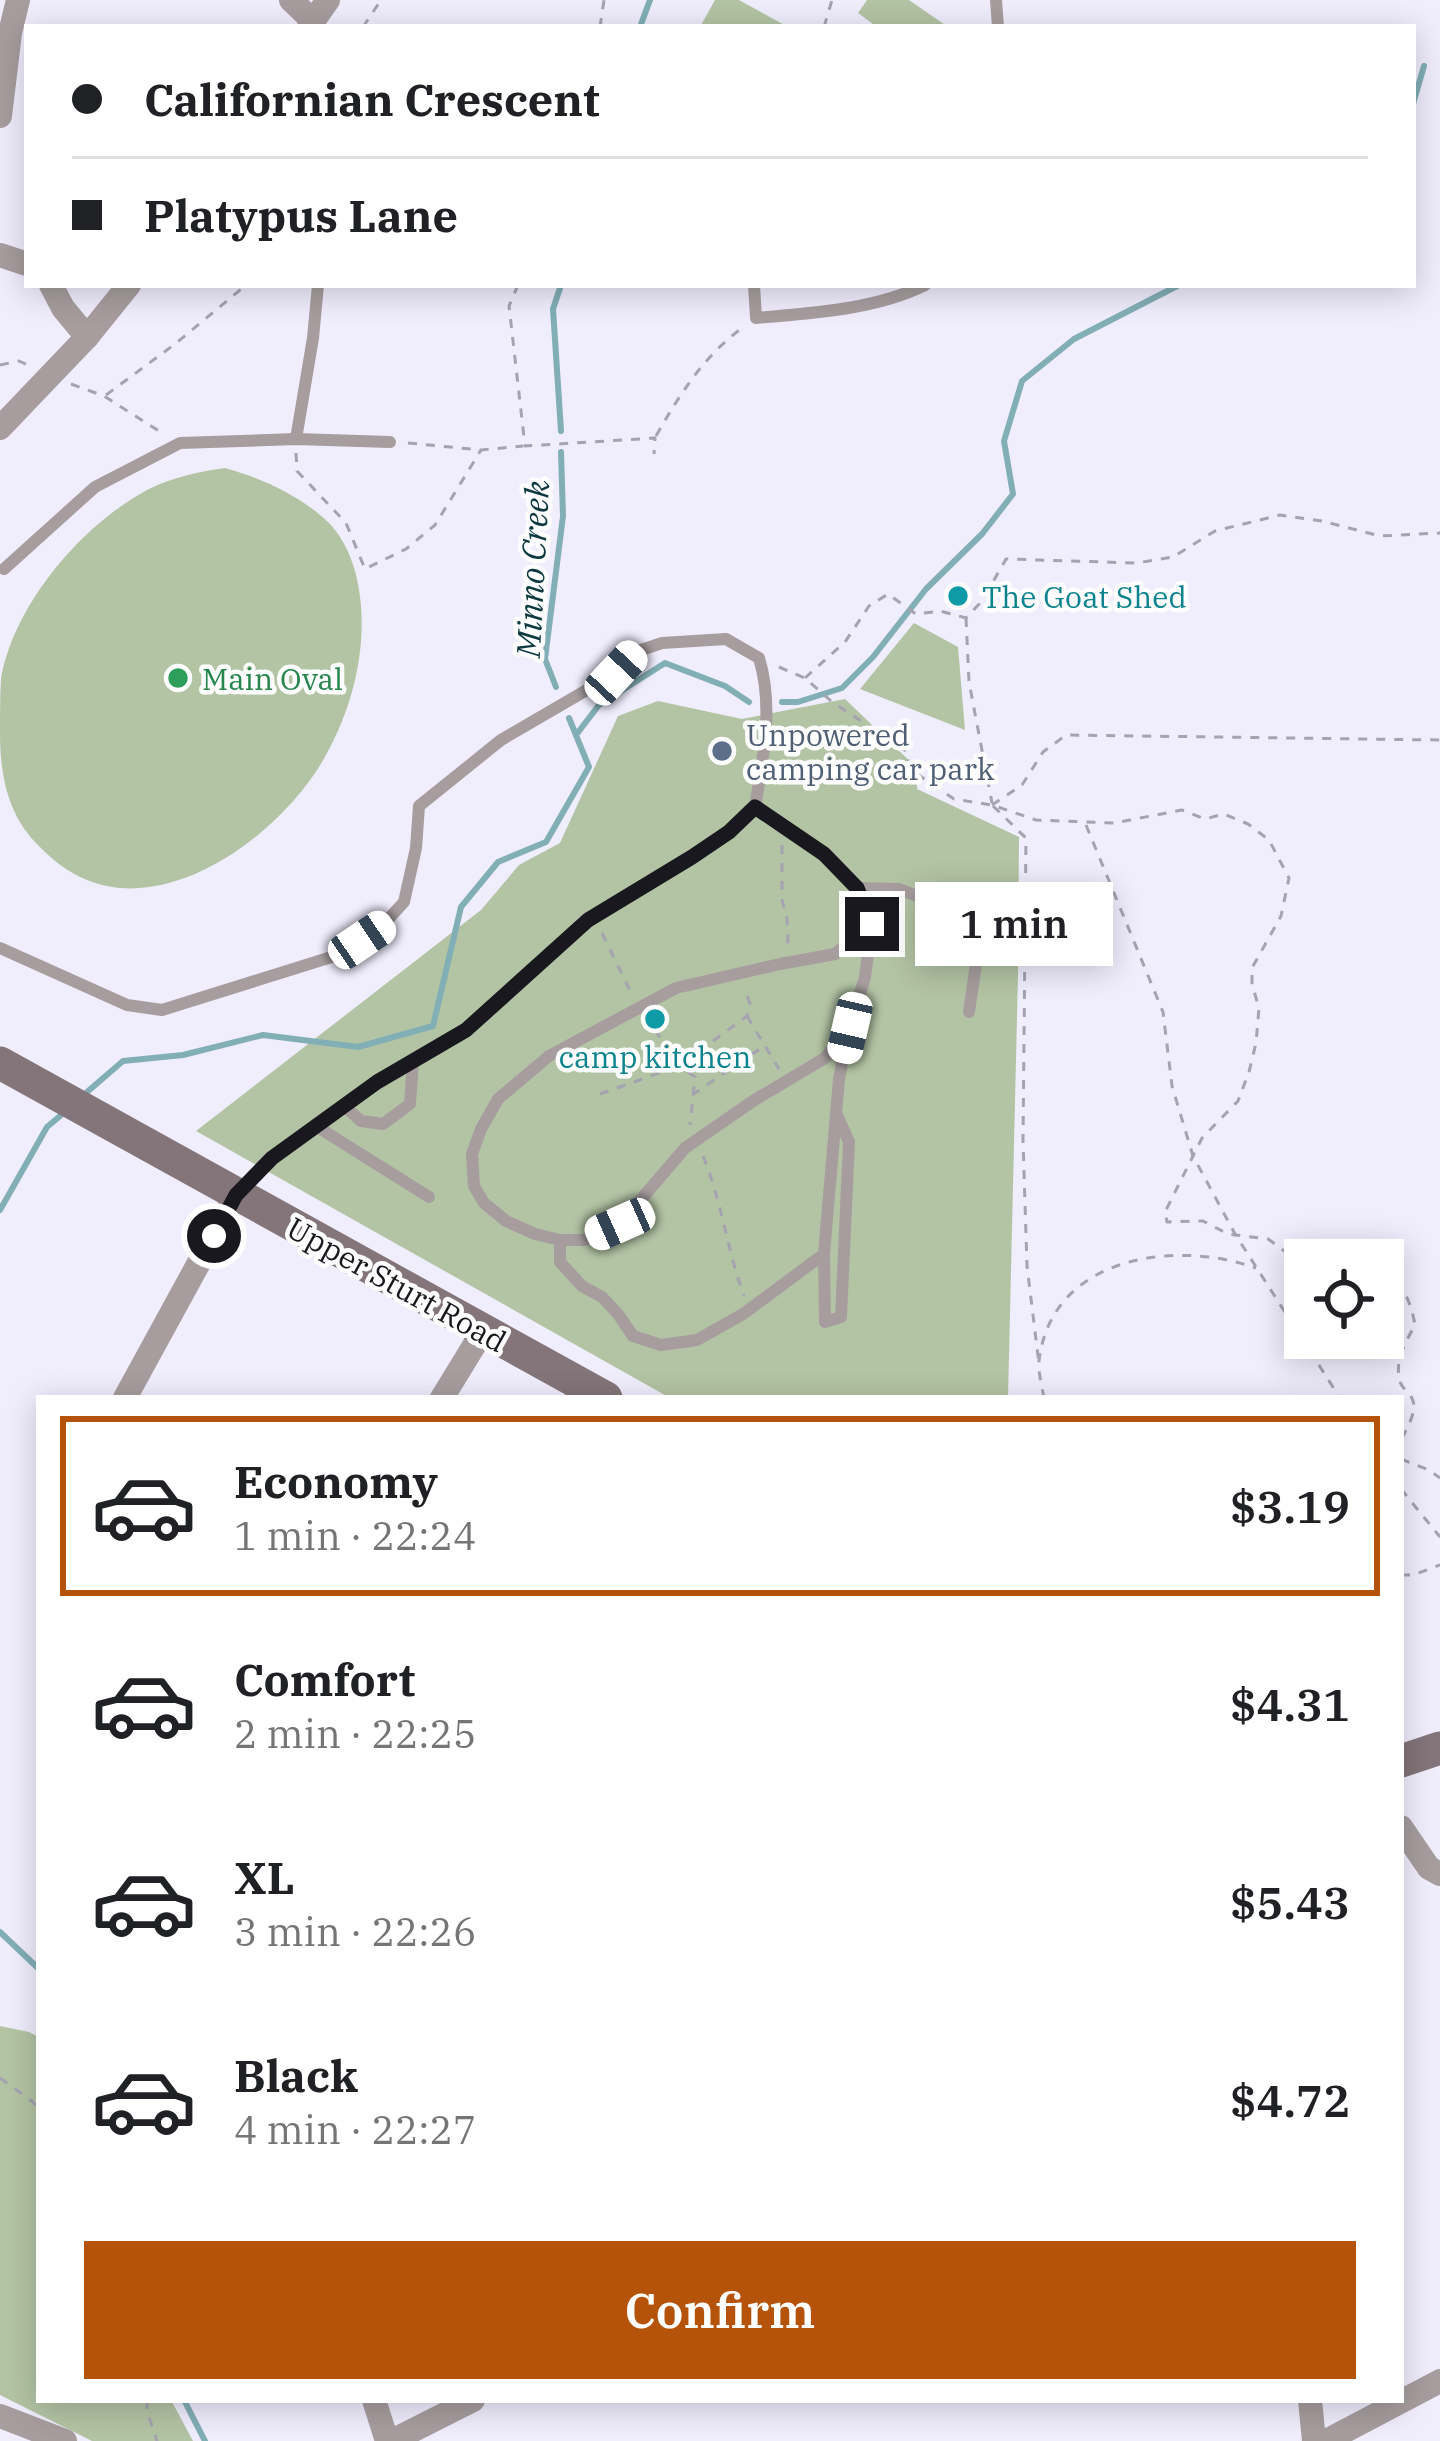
<!DOCTYPE html>
<html lang="en">
<head>
<meta charset="utf-8">
<style>
	:root { --surface:#fff; --page:#f2f2f2; --text:#202124; --muted:#757577; --line:#e0e0e0; --accent:#b45309 }
	body { margin:0; font-family:"IBM Plex Serif",serif; background:var(--page); color:var(--text); height:100vh; display:flex; flex-direction:column; font-size:45px; white-space:nowrap }
	* { box-sizing:border-box; margin:0 }
	p { font-size:39px; color:var(--muted) }
	.icon { flex:none; width:66px; height:66px; fill:none; stroke:currentColor; stroke-width:2; stroke-linecap:round; stroke-linejoin:round }
	.map { position:relative; flex:1; overflow:hidden }
	.drawer { position:absolute; left:36px; top:1395px; width:1368px; height:1008px; display:flex; flex-direction:column; background:var(--surface); border-radius:0px; box-shadow:0 6px 30px #0003 }
	.drawer>* { flex:none }
	.hud { position:absolute; left:24px; top:24px; width:1392px; height:264px; border-radius:0px; box-shadow:0 6px 30px #0003; display:grid; align-content:center; height:264px; padding:0 48px; background:var(--surface) }
	.buttons { position:absolute; left:1284px; top:1239px; display:grid; gap:24px }
	.buttons a { display:grid; place-items:center; width:120px; height:120px; border-radius:0px; background:var(--surface); box-shadow:0 6px 30px #0003; font-size:60px }
	.end { position:absolute; width:54px; height:54px; margin:-27px; border:15px solid #19181f; background:#fff; box-shadow:0 0 0 6px #fff }
	.from { border-radius:50% }
	.bubble { position:absolute; height:84px; border-radius:0px; background:var(--surface); box-shadow:0 6px 30px #0003; font-size:39px; font-weight:600; line-height:84px; text-align:center }
	.car { position:absolute; width:36px; height:72px; margin:-36px -18px; border-radius:15px; box-shadow:0 0 9px 3px #0007; background:linear-gradient(#fff 24%,#345 0 40%,#fff 0 76%,#345 0 86%,#fff 0) }
	.hud b { display:flex; align-items:center; gap:42px; height:114px; font-size:45px }
	.hud b+b { border-top:3px solid var(--line) }
	.hud i { width:30px; height:30px; background:var(--text) }
	ul { padding:21px 0 0; list-style:none }
	li { display:flex; align-items:center; gap:36px; height:180px; margin:0 24px 18px; padding:0 24px; border:6px solid transparent; border-radius:0px }
	li div { flex:1 }
	li b { display:block; font-size:45px }
	li em { font-style:normal; font-weight:600 }
	li.selected { border-color:var(--accent) }
	li>.icon { width:108px; height:108px; stroke-width:1.5 }
	.action { display:flex; gap:24px; margin-top:auto; padding:24px 48px }
	.action a { flex:1; height:138px; border-radius:0px; background:var(--accent); color:#fff; font-size:48px; font-weight:600; line-height:138px; text-align:center }
	.map>svg:first-child { display:block }
	.green { fill:#b3c4a4 }
	.lines { fill:none; stroke-linecap:round; stroke-linejoin:round }
	.stream { stroke:#82afb6; stroke-width:6 }
	.path { stroke:#a5a3b0; stroke-width:3; stroke-dasharray:9 9; stroke-linecap:butt }
	.service { stroke:#a79d9f; stroke-width:12 }
	.minor { stroke:#a79d9f; stroke-width:24 }
	.secondary { stroke:#837579; stroke-width:33 }
	.route { stroke:#19181f; stroke-width:15 }
	.culture-dot { fill:#0f9aa8; stroke:#fdfdfd; stroke-width:4.5 }
	.leisure-dot { fill:#2e9e5b; stroke:#fdfdfd; stroke-width:4.5 }
	.service-dot { fill:#5c6f8a; stroke:#fdfdfd; stroke-width:4.5 }
	.labels { text-anchor:middle; dominant-baseline:central; stroke-width:9; stroke-linejoin:round; paint-order:stroke }
	.culture-label { font-size:30px; fill:#0d838f; stroke:#fdfdfd; text-anchor:start }
	.leisure-label { font-size:30px; fill:#27864d; stroke:#fdfdfd; text-anchor:start }
	.service-label { font-size:30px; fill:#4e5e75; stroke:#fdfdfd; text-anchor:start }
	.street-label { font-size:30px; fill:#19181f; stroke:#fdfdfd }
	.water-label { font-size:33px; font-style:italic; fill:#0c393f; stroke:#fdfdfd }
</style>
</head>
<body>
<div class="map">
<svg width="1440" height="2441" viewBox="0 0 1440 2441">
	<rect width="100%" height="100%" fill="#f0edfd"/>
	<g class="green">
		<path d="M715,0H739L788,27H700Z"/>
		<path d="M867,0H909L948,27H877L858,13Z"/>
		<path d="M225,468C262,478 301,496 329,523C350,545 359,577 361,606C365,657 351,710 326,755C286,829 175,916 87,880C67,872 50,858 36,843C7,813 0,773 0,733C0,716 0,696 1,679C14,604 82,525 147,490C172,477 198,472 225,468Z"/>
		<path d="M914,623L958,647L965,730L860,689Z"/>
		<path d="M845,699L917,768V789L1019,837L1018,975L1008,1398H670L196,1131L481,910L519,865L560,843L618,716L658,701L742,719Z"/>
		<path d="M0,2026L29,2032L39,2037V2400H171L193,2441H92L0,2395Z"/>
	</g>
	<g class="lines">
		<g class="stream">
			<path d="M640,27L650,0"/>
			<path d="M1413,104L1424,66"/>
			<path d="M561,431L553,309L561,285"/>
			<path d="M556,687L545,659L563,516L561,452"/>
			<path d="M782,702H798L842,688L873,657L926,589L982,534L1013,494L1004,441L1022,381L1074,339L1179,285"/>
			<path d="M576,735L599,705L665,663L725,686L749,702"/>
			<path d="M87,1092L123,1061L183,1055L263,1035L358,1047L433,1026L461,907L498,862L546,842L589,767L569,718"/>
			<path d="M0,1210L47,1127L60,1116"/>
			<path d="M0,1932L39,1969"/>
			<path d="M184,2400L205,2441"/>
		</g>
		<g class="path">
			<path d="M363,27L381,0"/>
			<path d="M600,27L604,0"/>
			<path d="M824,27L832,0"/>
			<path d="M518,285L509,306L525,446L655,438L654,454"/>
			<path d="M0,365L19,361L30,366"/>
			<path d="M71,384L104,396L162,433"/>
			<path d="M106,395L175,344L246,285"/>
			<path d="M656,436C680,394 703,357 742,328"/>
			<path d="M408,443L481,450L523,446"/>
			<path d="M296,453L297,471L346,523L365,569L406,549L435,525L481,450"/>
			<path d="M966,618L969,682L992,803"/>
			<path d="M779,667L805,678L831,701L906,751L911,770L954,799L992,805L1036,820L1114,823L1182,810L1205,819L1224,814L1248,824L1269,840L1289,878L1281,916L1252,968V984L1259,1008L1256,1043L1249,1072L1238,1101L1202,1138L1165,1212L1167,1222L1203,1221L1228,1234L1268,1239L1299,1262L1305,1261"/>
			<path d="M805,678L845,642L869,606L888,594L916,614L940,611L966,618L982,601L1006,559L1136,563L1173,557L1215,531L1280,515L1322,521L1380,536L1440,533"/>
			<path d="M992,805L1022,785L1043,752L1066,735L1440,740"/>
			<path d="M993,806L1026,838L1023,1141L1027,1266L1039,1364"/>
			<path d="M1086,825L1163,1012L1172,1086L1193,1156L1235,1234L1340,1398"/>
			<path d="M782,845V900L787,919L788,948"/>
			<path d="M602,933L632,995"/>
			<path d="M747,1016L779,1069"/>
			<path d="M655,1030L679,1066L695,1077L690,1125"/>
			<path d="M600,1094L679,1066L747,1016L750,1004L746,992"/>
			<path d="M692,1095L764,1046"/>
			<path d="M703,1156C722,1202 727,1250 744,1296"/>
			<path d="M1324,1260L1362,1256L1369,1260"/>
			<path d="M1383,1270C1403,1283 1411,1302 1415,1325C1405,1343 1393,1364 1401,1384C1404,1390 1411,1394 1413,1401C1417,1412 1406,1430 1401,1440"/>
			<path d="M1044,1398C1042,1386 1038,1373 1039,1361C1051,1256 1175,1239 1256,1268"/>
			<path d="M1401,1459L1429,1470L1440,1478"/>
			<path d="M1401,1489L1440,1537"/>
			<path d="M1401,1575H1413L1440,1565"/>
			<path d="M0,2078L33,2102L39,2111"/>
			<path d="M147,2400V2411L157,2441"/>
		</g>
		<g class="service">
			<path d="M996,0L998,27"/>
			<path d="M754,285L756,318C811,313 874,310 925,285"/>
			<path d="M296,439L313,338L318,285"/>
			<path d="M4,569L95,487L180,443L296,439L390,442"/>
			<path d="M755,807L824,854L857,888L872,924L865,977L850,1027L825,1058L753,1101L685,1148L620,1224L584,1240H560L535,1234L506,1221L484,1203L474,1186L472,1154L481,1129L498,1099L549,1056L676,988L780,964L835,954L872,924"/>
			<path d="M857,888L899,889L970,917L978,950L969,1012"/>
			<path d="M0,948L127,1005L162,1010L341,954L382,926L404,902L416,848L419,806L501,740L616,673L635,652L662,643L726,639L759,658C774,707 763,758 755,807"/>
			<path d="M344,1106L361,1121L383,1124L410,1104L413,1061"/>
			<path d="M837,1115L849,1142L841,1317L825,1322L824,1254L839,1079L848,1034"/>
			<path d="M316,1126L429,1197"/>
			<path d="M239,1192L272,1158L377,1082L467,1030L588,920L692,857L729,832L755,807"/>
			<path d="M560,1240V1262L582,1286L602,1297L618,1314L633,1336L661,1345L697,1340L743,1314L824,1254"/>
		</g>
		<g class="minor">
			<path d="M291,0L313,21"/>
			<path d="M309,27L328,0"/>
			<path d="M0,116L10,33L18,0"/>
			<path d="M0,255L27,264"/>
			<path d="M51,285L63,308L87,337"/>
			<path d="M0,428L87,337L129,285"/>
			<path d="M125,1398L236,1195"/>
			<path d="M442,1398L483,1331"/>
			<path d="M1401,1827L1429,1868L1440,1874"/>
			<path d="M374,2400L387,2441"/>
			<path d="M1310,2400L1314,2441"/>
			<path d="M0,2416L65,2441"/>
			<path d="M392,2441L473,2400"/>
			<path d="M1326,2441L1440,2381"/>
		</g>
		<g class="secondary">
			<path d="M0,1063L606,1398"/>
			<path d="M1401,1761L1440,1748"/>
		</g>
	</g>
	<g class="lines">
		<path class="route" d="M214,1236L236,1195L272,1158L377,1082L466,1030L588,920L692,857L729,832L755,807L824,854L857,888L872,924"/>
	</g>
	<g class="culture-dot">
		<circle cx="958" cy="596" r="12"/>
		<circle cx="655" cy="1019" r="12"/>
	</g>
	<circle class="leisure-dot" cx="178" cy="678" r="12"/>
	<circle class="service-dot" cx="722" cy="751" r="12"/>
	<g class="labels">
		<g class="culture-label">
			<text x="982" y="596">The Goat Shed</text>
			<text x="655" y="1056" text-anchor="middle">camp kitchen</text>
		</g>
		<g class="leisure-label">
			<text x="202" y="678">Main Oval</text>
		</g>
		<g class="service-label">
			<text x="746" y="734">Unpowered<tspan x="746" dy="34">camping car park</tspan></text>
		</g>
		<g class="street-label">
			<text transform="translate(397 1284) rotate(29)">Upper Sturt Road</text>
		</g>
		<g class="water-label">
			<text transform="translate(532 569) rotate(-87)">Minno Creek</text>
		</g>
	</g>
</svg>
<div class="buttons">
<a><svg class="icon" aria-label="locate" viewBox="0 0 24 24"><circle cx="12" cy="12" r="6"/><path d="M12 2v4M12 18v4M2 12h4M18 12h4"/></svg></a>
</div>
<i class="end from" style="left:214px;top:1236px"></i>
<i class="end" style="left:872px;top:924px"></i>
<div class="bubble" style="left:915px;top:882px;width:198px">1 min</div>
<i class="car" style="left:616px;top:673px;rotate:43deg"></i>
<i class="car" style="left:362px;top:940px;rotate:56deg"></i>
<i class="car" style="left:850px;top:1028px;rotate:193deg"></i>
<i class="car" style="left:620px;top:1224px;rotate:246deg"></i>
<div class="hud">
<b><i class="from"></i>Californian Crescent</b>
<b><i></i>Platypus Lane</b>
</div>
<section class="drawer">
<ul>
<li class="selected"><svg class="icon" aria-label="car" viewBox="0 0 24 24"><path d="M5 17H2v-5l4-1 3-4h7l3 4 3 1v5h-3M9 17h6M6 11h13"/><circle cx="7" cy="17" r="2"/><circle cx="17" cy="17" r="2"/></svg><div><b>Economy</b><p>1 min · 22:24</p></div><em>$3.19</em></li>
<li><svg class="icon" aria-label="car" viewBox="0 0 24 24"><path d="M5 17H2v-5l4-1 3-4h7l3 4 3 1v5h-3M9 17h6M6 11h13"/><circle cx="7" cy="17" r="2"/><circle cx="17" cy="17" r="2"/></svg><div><b>Comfort</b><p>2 min · 22:25</p></div><em>$4.31</em></li>
<li><svg class="icon" aria-label="car" viewBox="0 0 24 24"><path d="M5 17H2v-5l4-1 3-4h7l3 4 3 1v5h-3M9 17h6M6 11h13"/><circle cx="7" cy="17" r="2"/><circle cx="17" cy="17" r="2"/></svg><div><b>XL</b><p>3 min · 22:26</p></div><em>$5.43</em></li>
<li><svg class="icon" aria-label="car" viewBox="0 0 24 24"><path d="M5 17H2v-5l4-1 3-4h7l3 4 3 1v5h-3M9 17h6M6 11h13"/><circle cx="7" cy="17" r="2"/><circle cx="17" cy="17" r="2"/></svg><div><b>Black</b><p>4 min · 22:27</p></div><em>$4.72</em></li>
</ul>
<div class="action"><a>Confirm</a></div>
</section>
</div>
</body>
</html>
